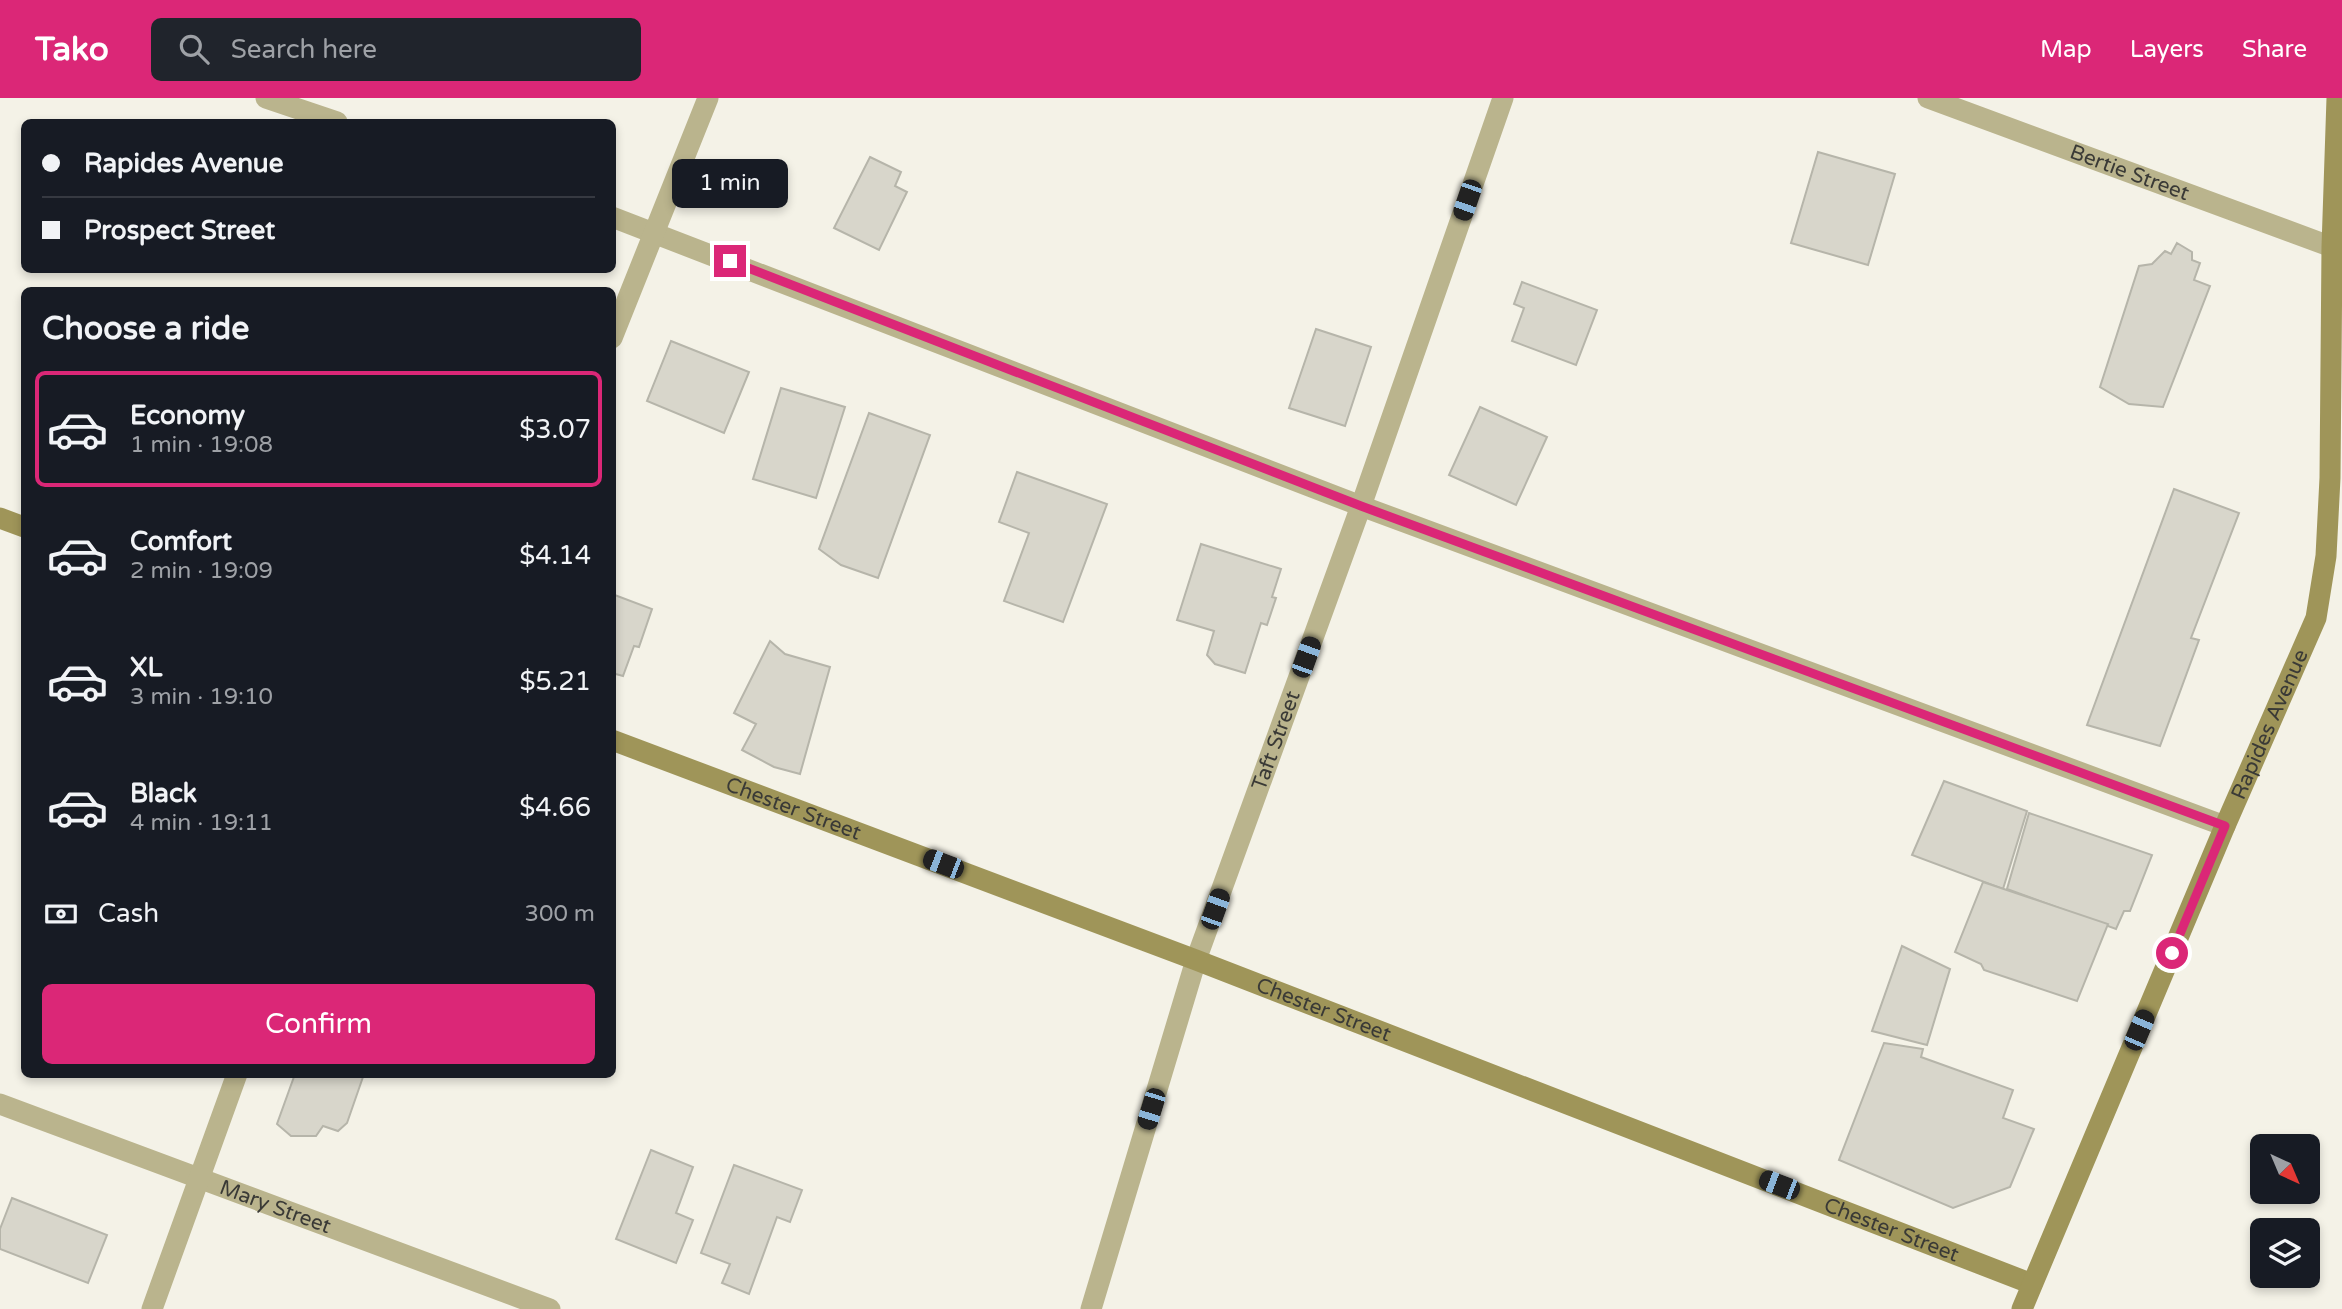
<!DOCTYPE html>
<html lang="en">
<head>
<meta charset="utf-8">
<style>
	:root { --surface:#171b24; --page:#20242c; --text:#f1f3f6; --muted:#9ea1a6; --line:#363941; --accent:#db2777 }
	body { margin:0; font-family:"Varela Round",sans-serif; background:var(--page); color:var(--text); height:100vh; display:flex; flex-direction:column; font-size:26px; white-space:nowrap }
	* { box-sizing:border-box; margin:0 }
	p { font-size:23px; color:var(--muted) }
	.icon { flex:none; width:38px; height:38px; fill:none; stroke:currentColor; stroke-width:2; stroke-linecap:round; stroke-linejoin:round }
	.map { position:relative; flex:1; overflow:hidden }
	.panel { position:absolute; left:21px; top:189px; width:595px; height:791px; display:flex; flex-direction:column; background:var(--surface); border-radius:10px; box-shadow:0 4px 10px #0003 }
	.panel>* { flex:none }
	.hud { position:absolute; left:21px; top:21px; width:595px; height:154px; border-radius:10px; box-shadow:0 4px 10px #0003; display:grid; align-content:center; height:154px; padding:0 21px; background:var(--surface) }
	.needle { width:46px; rotate:136deg }
	.tools { position:absolute; left:2250px; top:1036px; display:grid; gap:14px }
	.tools a { display:grid; place-items:center; width:70px; height:70px; border-radius:10px; background:var(--surface); box-shadow:0 4px 10px #0003; font-size:35px }
	.end { position:absolute; width:32px; height:32px; margin:-16px; border:9px solid #db2777; background:#fff; box-shadow:0 0 0 4px #fff }
	.from { border-radius:50% }
	.bubble { position:absolute; height:49px; border-radius:10px; background:var(--surface); box-shadow:0 4px 10px #0003; font-size:23px; font-weight:600; line-height:49px; text-align:center }
	.car { position:absolute; width:21px; height:42px; margin:-21px -10px; border-radius:9px; box-shadow:0 0 5px 2px #0007; background:linear-gradient(#222 24%,#8ab4d8 0 40%,#222 0 76%,#8ab4d8 0 86%,#222 0) }
	.hud b { display:flex; align-items:center; gap:24px; height:66px; font-size:26px }
	.hud b+b { border-top:2px solid var(--line) }
	.hud i { width:18px; height:18px; background:var(--text) }
	ul { padding:0; list-style:none }
	li { display:flex; align-items:center; gap:21px; height:116px; margin:0 14px 10px; padding:0 7px; border:4px solid transparent; border-radius:10px }
	li div { flex:1 }
	li b { display:block; font-size:26px }
	li em { font-style:normal; font-weight:600 }
	li.on { border-color:var(--accent) }
	li>.icon { width:63px; height:63px; stroke-width:1.5 }
	h2 { padding:0 21px; font-size:32px; line-height:84px }
	.pay { display:flex; align-items:center; gap:18px; height:77px; padding:0 21px; font-size:26px }
	.pay p { margin-inline-start:auto }
	.cta { display:flex; gap:14px; margin-top:auto; padding:14px 21px }
	.cta a { flex:1; height:80px; border-radius:10px; background:var(--accent); color:#fff; font-size:28px; font-weight:600; line-height:80px; text-align:center }
	header { display:flex; align-items:center; gap:42px; box-sizing:border-box; height:98px; padding:0 35px; background:var(--accent); color:#fff }
	header strong { font-size:33px }
	nav { display:flex; gap:38px; margin-inline-start:auto; font-size:24px }
	.search { width:490px; height:63px; background:var(--page); display:flex; align-items:center; gap:18px; box-sizing:border-box; padding:0 24px; border-radius:10px; color:var(--muted); font-size:26px }
	.map>svg:first-child { display:block }
	.building { fill:#d8d6cb; stroke:#b6b5aa; stroke-width:2 }
	.lines { fill:none; stroke-linecap:round; stroke-linejoin:round }
	.street { stroke:#bab48d; stroke-width:21 }
	.secondary { stroke:#9f9559; stroke-width:21 }
	.route { stroke:#db2777; stroke-width:9 }
	.labels { text-anchor:middle; dominant-baseline:central; stroke-width:7; stroke-linejoin:round; paint-order:stroke }
	.street-label { font-size:21px; fill:#3a3a36; stroke:#fff }
</style>
</head>
<body>
<header>
<strong>Tako</strong>
<div class="search"><svg class="icon" aria-label="search" viewBox="0 0 24 24"><circle cx="10" cy="10" r="6"/><path d="M15 15l6 6"/></svg>Search here</div>
<nav><a>Map</a><a>Layers</a><a>Share</a></nav>
</header>
<div class="map">
<svg width="2342" height="1211" viewBox="0 0 2342 1211">
	<rect width="100%" height="100%" fill="#f4f2e7"/>
	<g class="building">
		<path d="M1818,54L1895,76L1868,167L1791,145Z"/>
		<path d="M870,59L901,74L895,88L907,94L879,152L834,130Z"/>
		<path d="M2177,145L2192,154V162L2200,165L2194,182L2210,188L2163,309L2129,306L2100,289L2139,168L2152,166L2165,153L2171,156Z"/>
		<path d="M1522,184L1597,212L1576,267L1512,243L1524,210L1514,206Z"/>
		<path d="M1316,231L1371,249L1345,328L1289,310Z"/>
		<path d="M671,243L749,274L724,335L647,303Z"/>
		<path d="M781,290L845,309L816,400L753,381Z"/>
		<path d="M1480,309L1547,339L1516,407L1449,377Z"/>
		<path d="M869,315L930,337L878,480L841,467L819,451Z"/>
		<path d="M1017,374L1107,406L1063,524L1004,503L1029,435L999,424Z"/>
		<path d="M2174,391L2239,415L2191,540L2199,542L2160,648L2087,627Z"/>
		<path d="M1201,446L1281,471L1272,499L1276,500L1267,527L1261,525L1245,575L1215,566L1207,557L1214,533L1177,522Z"/>
		<path d="M612,496L652,511L639,549L634,548L623,578L612,575Z"/>
		<path d="M770,543L785,556L830,569L800,676L774,669L742,652L756,626L734,615Z"/>
		<path d="M1944,683L2027,713L2003,791L1912,757Z"/>
		<path d="M2029,715L2152,757L2130,813H2124L2116,831L2007,791Z"/>
		<path d="M1983,784L2108,826L2077,903L1984,872L1981,866L1955,854Z"/>
		<path d="M1902,848L1950,871L1927,947L1872,933Z"/>
		<path d="M1884,945L1923,951L1921,959L2013,992L2003,1020L2034,1031L2010,1089L1953,1110L1839,1062Z"/>
		<path d="M295,976H364L347,1025L338,1033L323,1028L316,1038H291L277,1026Z"/>
		<path d="M651,1052L693,1069L676,1115L693,1122L676,1165L616,1141Z"/>
		<path d="M734,1067L802,1092L790,1124L777,1119L749,1196L722,1185L730,1166L701,1155Z"/>
		<path d="M12,1100L107,1137L88,1185L0,1151V1131Z"/>
	</g>
	<g class="lines">
		<g class="street">
			<path d="M266,0L337,24"/>
			<path id="s1" d="M1928,0L2332,149"/>
			<path d="M612,119L1361,408L2225,728"/>
			<path d="M612,240L708,0"/>
			<path id="s2" d="M0,1006L550,1211"/>
			<path d="M152,1211L237,976"/>
			<path id="s3" d="M1091,1211L1196,862L1361,408L1503,0"/>
		</g>
		<g class="secondary">
			<path d="M0,420L24,429"/>
			<path id="s4" d="M612,642L1196,862L2032,1186"/>
			<path id="s5" d="M2022,1211L2225,728L2316,520L2326,458L2330,380L2332,149L2337,0"/>
		</g>
	</g>
	<g class="lines">
		<path class="route" d="M730,163L1361,408L2225,728L2172,855"/>
	</g>
	<g class="labels">
		<g class="street-label">
			<text stroke="none"><textPath href="#s1" startOffset="215">Bertie Street</textPath></text>
			<text stroke="none"><textPath href="#s5" startOffset="635">Rapides Avenue</textPath></text>
			<text stroke="none"><textPath href="#s3" startOffset="598">Taft Street</textPath></text>
			<text stroke="none"><textPath href="#s4" startOffset="194">Chester Street</textPath></text>
			<text stroke="none"><textPath href="#s4" startOffset="761">Chester Street</textPath></text>
			<text stroke="none"><textPath href="#s2" startOffset="294">Mary Street</textPath></text>
			<text stroke="none"><textPath href="#s4" startOffset="1370">Chester Street</textPath></text>
		</g>
	</g>
</svg>
<div class="tools">
<a><svg class="needle" viewBox="-14 -14 28 28"><path d="M0-13l5 13h-10z" fill="#e53935"/><path d="M0 13l5-13h-10z" fill="#9ea1a6"/></svg></a>
<a><svg class="icon" aria-label="layers" viewBox="0 0 24 24"><path d="M12 4l9 5-9 5-9-5zM3 14l9 5 9-5"/></svg></a>
</div>
<i class="end from" style="left:2172px;top:855px"></i>
<i class="end" style="left:730px;top:163px"></i>
<div class="bubble" style="left:672px;top:61px;width:116px">1 min</div>
<i class="car" style="left:1467px;top:102px;rotate:199deg"></i>
<i class="car" style="left:1306px;top:559px;rotate:20deg"></i>
<i class="car" style="left:943px;top:766px;rotate:291deg"></i>
<i class="car" style="left:1215px;top:811px;rotate:20deg"></i>
<i class="car" style="left:2139px;top:932px;rotate:23deg"></i>
<i class="car" style="left:1151px;top:1011px;rotate:197deg"></i>
<i class="car" style="left:1779px;top:1087px;rotate:291deg"></i>
<div class="hud">
<b><i class="from"></i>Rapides Avenue</b>
<b><i></i>Prospect Street</b>
</div>
<section class="panel">
<h2>Choose a ride</h2>
<ul>
<li class="on"><svg class="icon" aria-label="car" viewBox="0 0 24 24"><path d="M5 17H2v-5l4-1 3-4h7l3 4 3 1v5h-3M9 17h6M6 11h13"/><circle cx="7" cy="17" r="2"/><circle cx="17" cy="17" r="2"/></svg><div><b>Economy</b><p>1 min · 19:08</p></div><em>$3.07</em></li>
<li><svg class="icon" aria-label="car" viewBox="0 0 24 24"><path d="M5 17H2v-5l4-1 3-4h7l3 4 3 1v5h-3M9 17h6M6 11h13"/><circle cx="7" cy="17" r="2"/><circle cx="17" cy="17" r="2"/></svg><div><b>Comfort</b><p>2 min · 19:09</p></div><em>$4.14</em></li>
<li><svg class="icon" aria-label="car" viewBox="0 0 24 24"><path d="M5 17H2v-5l4-1 3-4h7l3 4 3 1v5h-3M9 17h6M6 11h13"/><circle cx="7" cy="17" r="2"/><circle cx="17" cy="17" r="2"/></svg><div><b>XL</b><p>3 min · 19:10</p></div><em>$5.21</em></li>
<li><svg class="icon" aria-label="car" viewBox="0 0 24 24"><path d="M5 17H2v-5l4-1 3-4h7l3 4 3 1v5h-3M9 17h6M6 11h13"/><circle cx="7" cy="17" r="2"/><circle cx="17" cy="17" r="2"/></svg><div><b>Black</b><p>4 min · 19:11</p></div><em>$4.66</em></li>
</ul>
<div class="pay"><svg class="icon" aria-label="cash" viewBox="0 0 24 24"><path d="M3 7h18v10H3z"/><circle cx="12" cy="12" r="2"/></svg>Cash<p>300 m</p></div>
<div class="cta"><a>Confirm</a></div>
</section>
</div>
</body>
</html>
